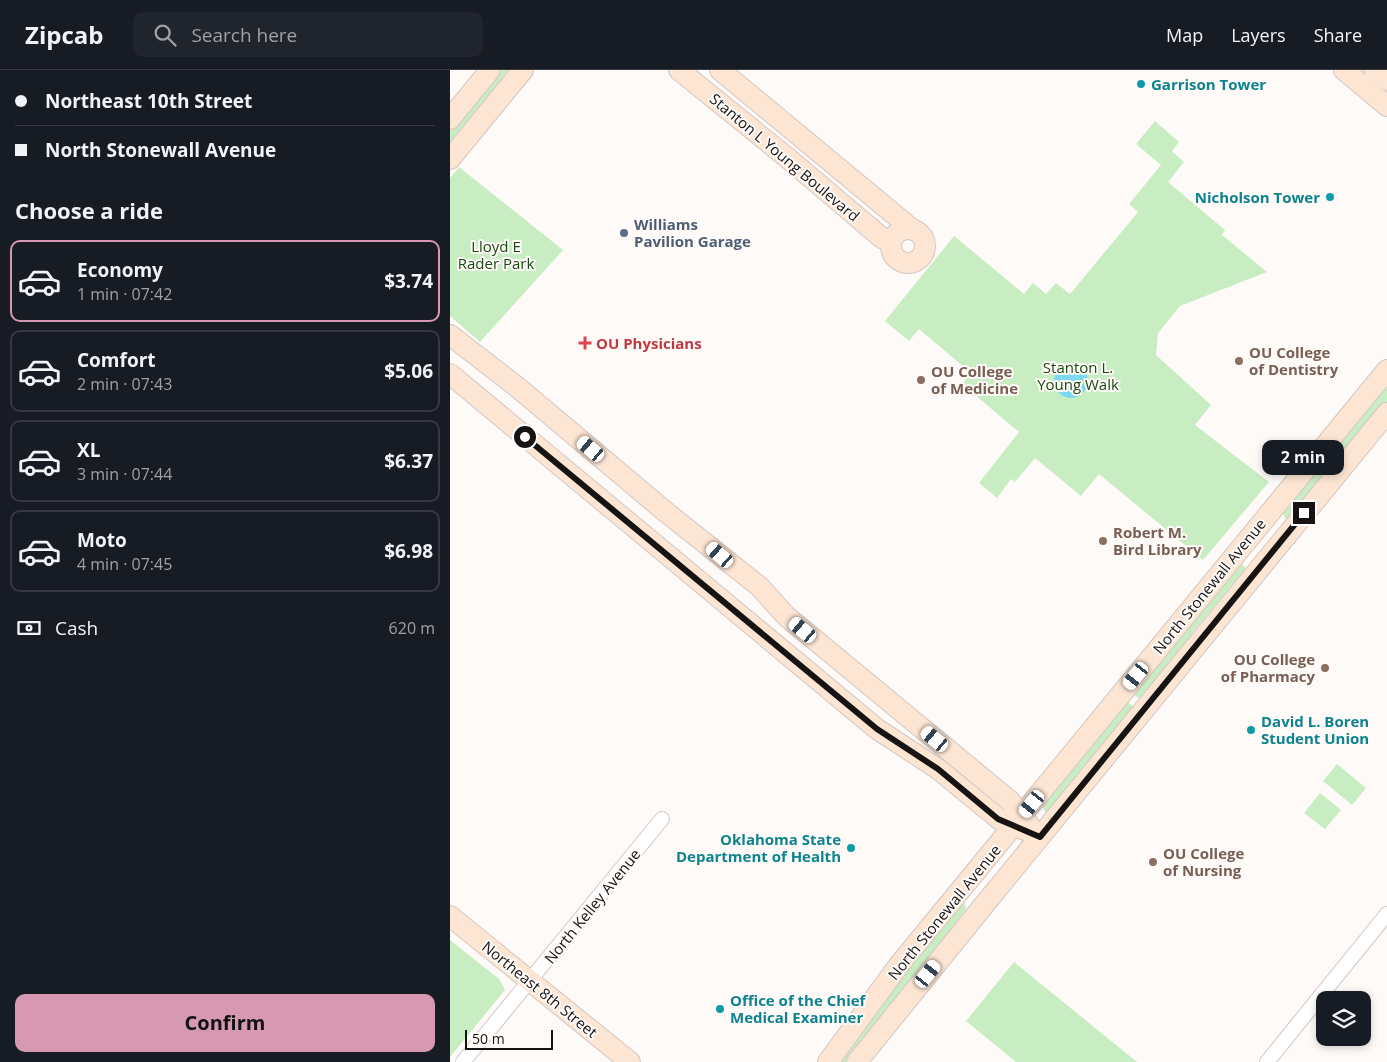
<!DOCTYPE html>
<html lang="en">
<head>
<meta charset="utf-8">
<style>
	:root { --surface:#171b24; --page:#20242c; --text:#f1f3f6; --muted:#9ea1a6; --line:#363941; --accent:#d799b2 }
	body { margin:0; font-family:"Open Sans",sans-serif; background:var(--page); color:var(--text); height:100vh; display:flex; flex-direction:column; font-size:19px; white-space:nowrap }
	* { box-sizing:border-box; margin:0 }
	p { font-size:16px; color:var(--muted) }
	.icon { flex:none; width:28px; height:28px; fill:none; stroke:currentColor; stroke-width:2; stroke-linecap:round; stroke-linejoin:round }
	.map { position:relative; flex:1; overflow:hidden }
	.details { display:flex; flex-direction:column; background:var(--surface); width:450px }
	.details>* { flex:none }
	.banner { display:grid; align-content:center; height:110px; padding:0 15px; background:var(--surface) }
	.tools { position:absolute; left:866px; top:921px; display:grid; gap:10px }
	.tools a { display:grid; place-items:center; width:55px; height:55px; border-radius:10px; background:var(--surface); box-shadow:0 2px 8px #0003; font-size:25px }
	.scale { position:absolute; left:15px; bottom:12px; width:88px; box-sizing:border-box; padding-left:5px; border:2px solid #171312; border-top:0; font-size:14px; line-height:18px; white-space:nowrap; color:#171312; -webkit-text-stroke:4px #fefaf8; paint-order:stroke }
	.end { position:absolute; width:22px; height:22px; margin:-11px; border:6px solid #171312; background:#fff; box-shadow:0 0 0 2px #fff }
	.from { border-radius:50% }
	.bubble { position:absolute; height:35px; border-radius:10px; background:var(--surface); box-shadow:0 2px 8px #0003; font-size:16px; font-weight:700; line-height:35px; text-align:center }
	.car { position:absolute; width:15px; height:30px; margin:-15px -8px; border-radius:6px; box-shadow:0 0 4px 1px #0007; background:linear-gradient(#fff 24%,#345 0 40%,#fff 0 76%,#345 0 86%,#fff 0) }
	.banner b { display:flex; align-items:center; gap:18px; height:48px; font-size:19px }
	.banner b+b { border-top:1px solid var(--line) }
	.banner i { width:12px; height:12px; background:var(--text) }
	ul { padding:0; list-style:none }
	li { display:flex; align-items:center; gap:15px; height:82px; margin:0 10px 8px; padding:0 5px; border:2px solid var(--line); border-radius:10px }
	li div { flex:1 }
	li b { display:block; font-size:19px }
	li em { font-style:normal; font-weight:700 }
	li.current { border-color:var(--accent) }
	li>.icon { width:45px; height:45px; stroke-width:1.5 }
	h2 { padding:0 15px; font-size:22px; line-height:60px }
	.pay { display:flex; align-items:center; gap:12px; height:55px; padding:0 15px; font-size:19px }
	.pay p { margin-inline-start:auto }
	.action { display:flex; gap:10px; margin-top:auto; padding:10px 15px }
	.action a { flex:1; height:58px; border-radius:10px; background:var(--accent); color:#111; font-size:20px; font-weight:700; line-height:58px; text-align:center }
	header { display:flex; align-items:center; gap:30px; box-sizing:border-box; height:70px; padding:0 25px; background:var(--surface); border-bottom:1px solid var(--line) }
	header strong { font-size:24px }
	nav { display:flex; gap:28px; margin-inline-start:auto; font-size:18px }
	.search { width:350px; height:45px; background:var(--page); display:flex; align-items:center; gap:12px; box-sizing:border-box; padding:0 18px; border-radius:10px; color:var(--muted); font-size:19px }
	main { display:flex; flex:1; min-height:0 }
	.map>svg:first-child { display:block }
	.green { fill:#c9edc3 }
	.water { fill:#7dd9f1 }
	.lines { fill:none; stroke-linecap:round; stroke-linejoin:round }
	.street-casing { stroke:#d2c7c4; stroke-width:16 }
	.secondary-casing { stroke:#d2c7c4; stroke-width:22 }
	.street { stroke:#fff; stroke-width:14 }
	.secondary { stroke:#fde5d3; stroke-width:20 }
	.route { stroke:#171312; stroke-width:6 }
	.culture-dot { fill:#0f9aa8; stroke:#fefaf8; stroke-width:2 }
	.service-dot { fill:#5c6f8a; stroke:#fefaf8; stroke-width:2 }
	.health-dot { fill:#e0444e; stroke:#fefaf8; stroke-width:2 }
	.education-dot { fill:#8d6e63; stroke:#fefaf8; stroke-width:2 }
	.labels { text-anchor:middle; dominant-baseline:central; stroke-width:4; stroke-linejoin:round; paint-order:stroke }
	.culture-label { font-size:15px; font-weight:bold; fill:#0d838f; stroke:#fefaf8; text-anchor:start }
	.street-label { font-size:15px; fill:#171312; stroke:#fefaf8 }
	.service-label { font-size:15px; font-weight:bold; fill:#4e5e75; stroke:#fefaf8; text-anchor:start }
	.park-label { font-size:15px; fill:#1a4a13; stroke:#fefaf8 }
	.health-label { font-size:15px; font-weight:bold; fill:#be3a42; stroke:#fefaf8; text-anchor:start }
	.education-label { font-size:15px; font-weight:bold; fill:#785e54; stroke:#fefaf8; text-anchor:start }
</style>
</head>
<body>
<header>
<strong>Zipcab</strong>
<div class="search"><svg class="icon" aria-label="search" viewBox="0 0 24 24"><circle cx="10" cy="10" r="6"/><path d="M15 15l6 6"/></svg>Search here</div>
<nav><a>Map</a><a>Layers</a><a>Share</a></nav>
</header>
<main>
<section class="details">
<div class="banner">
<b><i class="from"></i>Northeast 10th Street</b>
<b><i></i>North Stonewall Avenue</b>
</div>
<h2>Choose a ride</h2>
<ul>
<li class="current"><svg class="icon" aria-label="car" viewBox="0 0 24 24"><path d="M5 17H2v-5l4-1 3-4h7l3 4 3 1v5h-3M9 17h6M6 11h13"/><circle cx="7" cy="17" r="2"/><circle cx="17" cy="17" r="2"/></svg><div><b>Economy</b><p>1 min · 07:42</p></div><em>$3.74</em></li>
<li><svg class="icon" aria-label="car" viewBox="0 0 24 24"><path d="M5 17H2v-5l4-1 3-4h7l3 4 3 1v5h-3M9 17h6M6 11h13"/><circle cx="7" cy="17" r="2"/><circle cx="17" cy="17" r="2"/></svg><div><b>Comfort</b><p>2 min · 07:43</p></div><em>$5.06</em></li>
<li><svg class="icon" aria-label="car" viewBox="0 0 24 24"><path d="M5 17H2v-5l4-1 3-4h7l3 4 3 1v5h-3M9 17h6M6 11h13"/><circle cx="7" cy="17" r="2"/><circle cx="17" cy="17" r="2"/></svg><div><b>XL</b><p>3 min · 07:44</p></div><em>$6.37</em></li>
<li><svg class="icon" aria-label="car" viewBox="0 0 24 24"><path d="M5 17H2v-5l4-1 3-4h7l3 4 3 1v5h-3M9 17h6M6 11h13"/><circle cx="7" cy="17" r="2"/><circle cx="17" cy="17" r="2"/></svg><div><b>Moto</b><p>4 min · 07:45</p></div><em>$6.98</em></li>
</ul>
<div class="pay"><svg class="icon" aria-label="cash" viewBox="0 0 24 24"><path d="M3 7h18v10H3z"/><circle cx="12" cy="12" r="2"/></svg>Cash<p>620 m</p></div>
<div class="action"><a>Confirm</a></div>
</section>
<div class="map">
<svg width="937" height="992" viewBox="0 0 937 992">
	<rect width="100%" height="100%" fill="#fefaf8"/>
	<g class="green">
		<path d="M49,0H58L30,42L0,79V61Z"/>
		<path d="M705,51L729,72L722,81L734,92L718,112L775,160L772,165L817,202L730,236L708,263L706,285L761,335L745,355L819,412L753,490L649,404L631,426L585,388L565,412L561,409L547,428L529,413L569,362L512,314L521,303L469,259L459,271L435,251L504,166L574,224L583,213L596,224L606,213L620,224L688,142L679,134L711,95L686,74Z"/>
		<path d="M9,97L113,180L30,272L0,246V108Z"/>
		<path d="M937,311V333L843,446L840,449L835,448L832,442Z"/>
		<path d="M789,492L796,498L742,563L721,598L693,632L682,623Z"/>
		<path d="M675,630L687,640L599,742H595L592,736Z"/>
		<path d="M887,694L916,718L902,735L873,711Z"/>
		<path d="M870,723L891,740L875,759L854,743Z"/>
		<path d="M510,834H515L516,839L495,867L476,899L399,992H384Z"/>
		<path d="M0,870L49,909L55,920L0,987Z"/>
		<path d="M564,892L687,992H566L516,951Z"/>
	</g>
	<circle class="water" cx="621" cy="311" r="17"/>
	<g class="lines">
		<defs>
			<g id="street">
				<path d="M13,992L212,749"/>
				<path d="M817,992L937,844"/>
			</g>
			<g id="secondary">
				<path d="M229,0L340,90L432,168L441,173"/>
				<path d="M270,0L463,160"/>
				<path d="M894,0L937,36"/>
				<path d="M924,0L937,10"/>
				<path d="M0,49L40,0"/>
				<path d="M0,89L73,0"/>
				<circle cx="458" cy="176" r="17"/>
				<path d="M0,265L66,316L217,443L310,517L336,546L560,731L580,756"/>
				<path d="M0,304L427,659L488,699L549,749L575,760"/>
				<path d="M0,846L180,992"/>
				<path d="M378,992L449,895L937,300"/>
				<path d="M407,992L534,835L937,343"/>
			</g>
		</defs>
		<use href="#street" class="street-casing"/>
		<use href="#secondary" class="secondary-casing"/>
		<use href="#street" class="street"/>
		<use href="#secondary" class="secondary"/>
	</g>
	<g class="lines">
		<path class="route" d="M75,367L427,659L488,699L548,749L590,767L854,443"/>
	</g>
	<g class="culture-dot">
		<circle cx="691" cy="14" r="5"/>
		<circle cx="880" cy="127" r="5"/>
		<circle cx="801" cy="660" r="5"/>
		<circle cx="401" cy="778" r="5"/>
		<circle cx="270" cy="939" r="5"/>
	</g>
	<circle class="service-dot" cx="174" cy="163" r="5"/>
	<path class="health-dot" d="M132.5 265.5h5v5h5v5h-5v5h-5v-5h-5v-5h5z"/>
	<g class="education-dot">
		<circle cx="789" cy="291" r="5"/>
		<circle cx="471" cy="310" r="5"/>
		<circle cx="653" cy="471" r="5"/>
		<circle cx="875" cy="598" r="5"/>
		<circle cx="703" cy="792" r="5"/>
	</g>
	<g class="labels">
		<g class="culture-label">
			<text x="701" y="14">Garrison Tower</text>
			<text x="870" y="127" text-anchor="end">Nicholson Tower</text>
			<text x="811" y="651">David L. Boren<tspan x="811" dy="17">Student Union</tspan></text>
			<text x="391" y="769" text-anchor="end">Oklahoma State<tspan x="391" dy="17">Department of Health</tspan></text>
			<text x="280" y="930">Office of the Chief<tspan x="280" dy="17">Medical Examiner</tspan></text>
		</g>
		<g class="street-label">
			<text transform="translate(335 87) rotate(40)">Stanton L Young Boulevard</text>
			<text transform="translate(759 516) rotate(-51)">North Stonewall Avenue</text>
			<text transform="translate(142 836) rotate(-51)">North Kelley Avenue</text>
			<text transform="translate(494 842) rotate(-51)">North Stonewall Avenue</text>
			<text transform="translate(90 919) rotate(39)">Northeast 8th Street</text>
		</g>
		<g class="service-label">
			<text x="184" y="154">Williams<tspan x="184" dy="17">Pavilion Garage</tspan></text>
		</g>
		<g class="park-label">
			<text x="46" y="176">Lloyd E<tspan x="46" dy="17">Rader Park</tspan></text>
			<text x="628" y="297">Stanton L.<tspan x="628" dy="17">Young Walk</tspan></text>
		</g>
		<g class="health-label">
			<text x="146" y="273">OU Physicians</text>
		</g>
		<g class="education-label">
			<text x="799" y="282">OU College<tspan x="799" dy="17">of Dentistry</tspan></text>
			<text x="481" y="301">OU College<tspan x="481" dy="17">of Medicine</tspan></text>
			<text x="663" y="462">Robert M.<tspan x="663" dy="17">Bird Library</tspan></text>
			<text x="865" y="589" text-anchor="end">OU College<tspan x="865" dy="17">of Pharmacy</tspan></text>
			<text x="713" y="783">OU College<tspan x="713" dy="17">of Nursing</tspan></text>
		</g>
	</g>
</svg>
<div class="tools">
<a><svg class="icon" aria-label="layers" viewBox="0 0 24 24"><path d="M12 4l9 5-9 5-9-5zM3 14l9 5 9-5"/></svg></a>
</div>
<div class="scale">50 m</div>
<i class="end from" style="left:75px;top:367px"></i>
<i class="end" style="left:854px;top:443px"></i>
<div class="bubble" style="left:812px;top:370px;width:82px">2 min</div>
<i class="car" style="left:141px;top:379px;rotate:310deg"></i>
<i class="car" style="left:270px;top:485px;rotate:311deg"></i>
<i class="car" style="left:353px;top:560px;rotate:310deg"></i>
<i class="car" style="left:686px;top:606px;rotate:219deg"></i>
<i class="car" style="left:485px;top:669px;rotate:310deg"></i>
<i class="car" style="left:582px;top:734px;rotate:219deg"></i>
<i class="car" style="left:478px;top:904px;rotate:39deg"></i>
</div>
</main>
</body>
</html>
